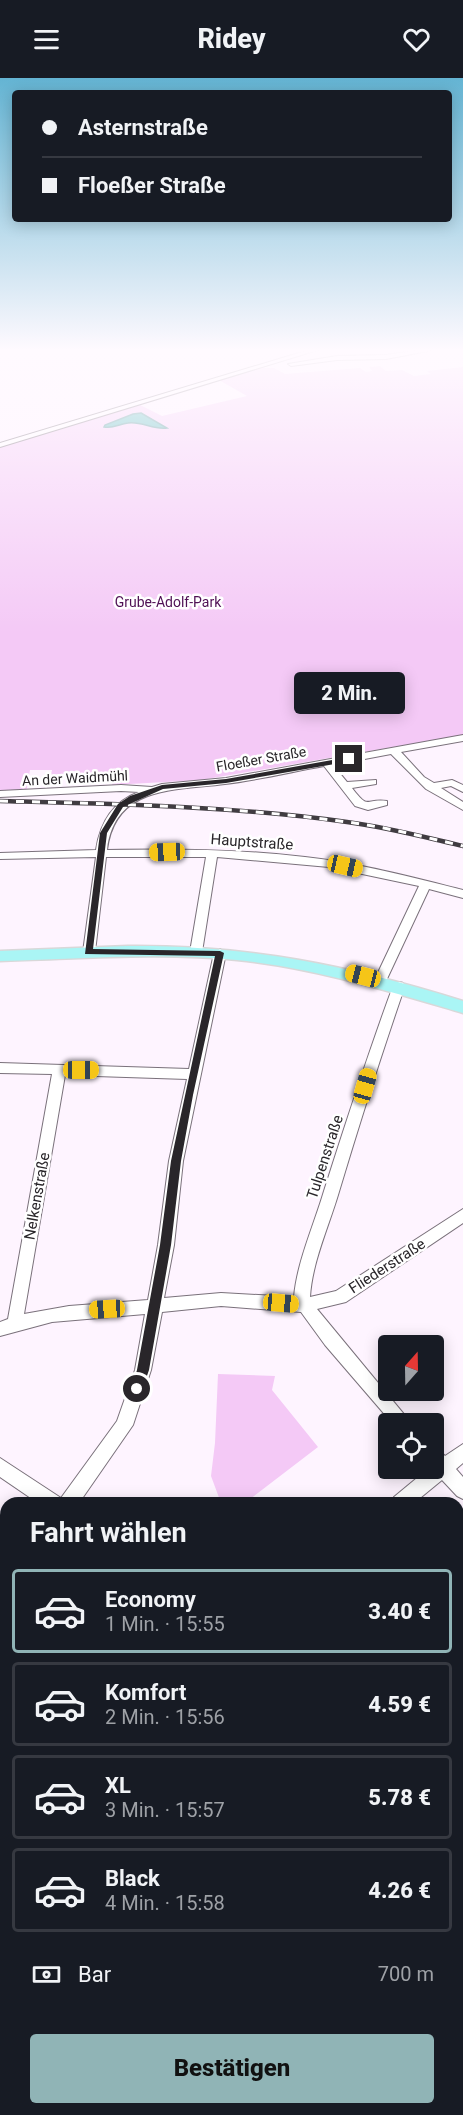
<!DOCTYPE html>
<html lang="de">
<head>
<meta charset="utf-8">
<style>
	:root { --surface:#171b24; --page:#242831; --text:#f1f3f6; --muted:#9ea1a6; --line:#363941; --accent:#90b4b6 }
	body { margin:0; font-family:Roboto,sans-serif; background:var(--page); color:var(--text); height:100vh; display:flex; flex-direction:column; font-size:22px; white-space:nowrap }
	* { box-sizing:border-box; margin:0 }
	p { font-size:20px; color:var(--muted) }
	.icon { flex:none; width:33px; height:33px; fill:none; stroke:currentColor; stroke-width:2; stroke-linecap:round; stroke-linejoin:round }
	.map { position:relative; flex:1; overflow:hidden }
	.details { position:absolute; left:0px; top:1419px; width:464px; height:618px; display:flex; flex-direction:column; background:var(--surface); border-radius:18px 18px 0 0; box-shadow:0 3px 15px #0003 }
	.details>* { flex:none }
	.banner { position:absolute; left:12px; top:12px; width:440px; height:132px; border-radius:6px; box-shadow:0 3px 15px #0003; display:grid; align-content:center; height:132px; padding:0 30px; background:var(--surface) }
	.needle { width:39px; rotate:20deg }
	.tools { position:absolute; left:378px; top:1257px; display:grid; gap:12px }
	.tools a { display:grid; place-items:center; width:66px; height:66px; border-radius:6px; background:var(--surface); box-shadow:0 3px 15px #0003; font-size:30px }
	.end { position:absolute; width:27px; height:27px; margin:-14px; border:8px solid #29262a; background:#fff; box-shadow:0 0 0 3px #fff }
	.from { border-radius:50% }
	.bubble { position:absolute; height:42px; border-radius:6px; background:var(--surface); box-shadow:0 3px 15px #0003; font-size:20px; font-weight:800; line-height:42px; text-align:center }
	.car { position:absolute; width:18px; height:36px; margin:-18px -9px; border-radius:8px; box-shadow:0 0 4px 2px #0007; background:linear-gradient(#f5c518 24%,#345 0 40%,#f5c518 0 76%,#345 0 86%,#f5c518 0) }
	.banner b { display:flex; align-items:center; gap:21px; height:57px; font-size:22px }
	.banner b+b { border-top:2px solid var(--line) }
	.banner i { width:15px; height:15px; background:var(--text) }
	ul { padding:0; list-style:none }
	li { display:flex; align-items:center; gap:18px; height:84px; margin:0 12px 9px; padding:0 18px; border:3px solid var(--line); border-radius:6px }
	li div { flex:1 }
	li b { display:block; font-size:22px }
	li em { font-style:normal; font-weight:800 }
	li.selected { border-color:var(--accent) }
	li>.icon { width:54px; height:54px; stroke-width:1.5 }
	h2 { padding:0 30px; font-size:27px; line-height:72px }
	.pay { display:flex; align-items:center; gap:15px; height:66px; padding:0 30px; font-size:22px }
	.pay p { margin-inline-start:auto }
	.cta { display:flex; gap:12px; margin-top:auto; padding:12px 30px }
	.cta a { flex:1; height:69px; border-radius:6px; background:var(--accent); color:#111; font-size:24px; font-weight:800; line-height:69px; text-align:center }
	header { display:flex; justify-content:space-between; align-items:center; height:78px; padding:0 30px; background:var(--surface); font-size:27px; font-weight:800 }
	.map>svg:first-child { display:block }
	.green { fill:#f4c9f6 }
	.water { fill:#3eb3b4; stroke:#38898b; stroke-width:1.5 }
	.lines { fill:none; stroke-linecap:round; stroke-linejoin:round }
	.minor-casing { stroke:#7a717b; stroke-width:2 }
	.major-casing { stroke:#d8d8d9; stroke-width:3 }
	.minor { fill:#fff; fill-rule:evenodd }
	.major { fill:#aaf5f5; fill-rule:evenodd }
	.rail-casing { stroke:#403c41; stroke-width:4.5 }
	.rail { stroke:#fff; stroke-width:3; stroke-dasharray:8; stroke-linecap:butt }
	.route { fill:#29262a }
	.labels { text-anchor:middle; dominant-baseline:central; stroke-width:5; stroke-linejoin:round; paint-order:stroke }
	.far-park-label { font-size:14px; fill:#4f1054; stroke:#fff }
	.far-street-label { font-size:14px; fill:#29262a; stroke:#fff }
	.street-label { font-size:15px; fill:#29262a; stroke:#fff }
</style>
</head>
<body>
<header><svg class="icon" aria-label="menu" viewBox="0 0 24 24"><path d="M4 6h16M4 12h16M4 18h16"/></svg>Ridey<svg class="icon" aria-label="heart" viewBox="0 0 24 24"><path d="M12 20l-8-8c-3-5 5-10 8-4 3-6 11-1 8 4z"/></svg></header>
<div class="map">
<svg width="463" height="2037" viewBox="0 0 463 2037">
	<rect width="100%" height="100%" fill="#fef4ff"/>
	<g class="green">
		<path d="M380,288L386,293L402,292L414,298L431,296L427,293L463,289V657L201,702L112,707V699L74,700L66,696L51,697L52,692H30L26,715L0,714V368L140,327L162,338L247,318L219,302L258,290H274L285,296L360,290L366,294L372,293L369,289Z"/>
		<path d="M218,1296L275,1298L272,1312L318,1369L245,1425H221L211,1398L215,1365Z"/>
	</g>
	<path class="water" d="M141,335L167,350C153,352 142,343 128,345C119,346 113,351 104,349L105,347L133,336Z"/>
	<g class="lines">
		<defs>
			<g id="minor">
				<path d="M312,271H321L0,369V365Z"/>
				<path d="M425,271H438L386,281L337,282L291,288L288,286L337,278L386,277Z"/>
				<path d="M463,657V663L401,674L424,699L434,705L452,702L463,707V714L451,708L441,710L463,724V732L426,711L391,676L333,687L347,704L376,702V706L352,710C370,733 364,720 387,723V727L368,732L355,728L324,688C291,694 258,702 225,706C174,713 115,707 107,772C174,771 239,771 305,779C359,785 411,799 463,812V820L429,811L386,903L380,907L374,903L419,808L329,789L217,779L202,874L196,878L190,874L206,779H106L95,874L89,878L83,874L96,779L0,781V775L96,772C100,745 112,724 139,714L121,713L0,719V713L121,707L152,709L162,706L226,700Z"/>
				<path d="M220,871L226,875L183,1083L174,1167L164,1220L221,1215L294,1219C297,1184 314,1147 324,1113C346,1044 368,976 393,908L399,904L403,905L405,908C381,977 359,1047 338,1117C328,1150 312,1185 310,1219L336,1213L463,1131V1145L346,1224L317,1231L412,1346H393L325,1267L301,1234L221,1228L162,1234L151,1292L133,1347L79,1425H38L0,1399V1380L61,1420L117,1343L135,1292L145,1236L52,1244L0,1258V1244L8,1241L52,996L0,995V985L189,991L214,875ZM65,997L187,1001L169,1083L158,1167L148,1222L69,1228L24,1236Z"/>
				<path d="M463,1366V1385L456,1391L463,1399V1421L457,1418L442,1402L414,1425H391L394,1419L429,1390H434V1371L440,1373L445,1378Z"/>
				<path d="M0,1709L6,1711V1753L0,1756Z"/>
				<path d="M267,2031H293L295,2037H269Z"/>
			</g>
			<g id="major">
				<path d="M128,868C248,867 349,887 463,923V935C388,913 315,890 237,882C158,874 79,881 0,883V873Z"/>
				<path d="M463,1731V1762L458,1764V1733Z"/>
				<path d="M138,2031H176L174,2037H136Z"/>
			</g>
		</defs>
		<use href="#minor" class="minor-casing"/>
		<use href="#major" class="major-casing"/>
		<use href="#minor" class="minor"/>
		<use href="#major" class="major"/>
		<defs>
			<path id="rail" d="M0,723C116,726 232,728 347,744C386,749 424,759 463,768"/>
		</defs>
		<use href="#rail" class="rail-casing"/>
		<use href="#rail" class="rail"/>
	</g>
	<linearGradient id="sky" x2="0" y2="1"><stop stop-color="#64b4d3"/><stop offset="0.49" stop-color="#fffaff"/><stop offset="1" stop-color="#fffaff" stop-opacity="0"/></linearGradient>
	<rect width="463" height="556" fill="url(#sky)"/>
	<path class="route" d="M349,679L352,683L226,705L163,711L123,729L107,755L93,871L220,873L224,875L193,1017L181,1083L171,1167L149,1292L141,1315L137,1317L131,1311L137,1292L160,1167L171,1083L215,878L85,876L100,755L118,726L130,718L162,707L226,701Z"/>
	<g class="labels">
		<g class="far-park-label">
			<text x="168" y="524">Grube-Adolf-Park</text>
		</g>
		<g class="far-street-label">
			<text transform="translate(261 681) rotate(-10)">Floeßer Straße</text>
			<text transform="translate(75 700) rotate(-3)">An der Waidmühl</text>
		</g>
		<g class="street-label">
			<text transform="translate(252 764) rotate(4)">Hauptstraße</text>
			<text transform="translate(325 1079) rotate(-72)">Tulpenstraße</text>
			<text transform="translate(37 1118) rotate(-80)">Nelkenstraße</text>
			<text transform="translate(387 1188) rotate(-33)">Fliederstraße</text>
		</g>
	</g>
</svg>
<div class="tools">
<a><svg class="needle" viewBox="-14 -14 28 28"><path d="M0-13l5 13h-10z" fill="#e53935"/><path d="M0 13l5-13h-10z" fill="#9ea1a6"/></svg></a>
<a><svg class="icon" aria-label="locate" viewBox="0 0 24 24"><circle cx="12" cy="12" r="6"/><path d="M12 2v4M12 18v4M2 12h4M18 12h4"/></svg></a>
</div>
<i class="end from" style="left:137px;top:1311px"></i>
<i class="end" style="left:349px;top:681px"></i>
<div class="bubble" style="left:294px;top:594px;width:111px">2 Min.</div>
<i class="car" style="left:167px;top:774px;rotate:268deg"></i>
<i class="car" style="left:345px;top:788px;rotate:103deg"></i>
<i class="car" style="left:363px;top:898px;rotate:284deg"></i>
<i class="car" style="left:81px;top:992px;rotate:90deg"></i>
<i class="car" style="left:365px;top:1008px;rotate:16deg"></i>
<i class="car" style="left:281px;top:1225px;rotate:95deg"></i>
<i class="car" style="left:107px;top:1231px;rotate:267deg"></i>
<div class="banner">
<b><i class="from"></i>Asternstraße</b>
<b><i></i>Floeßer Straße</b>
</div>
<section class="details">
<h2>Fahrt wählen</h2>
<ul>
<li class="selected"><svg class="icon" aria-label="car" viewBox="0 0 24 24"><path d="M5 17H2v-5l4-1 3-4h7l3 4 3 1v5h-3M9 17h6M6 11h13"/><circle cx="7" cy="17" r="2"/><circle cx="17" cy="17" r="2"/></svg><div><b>Economy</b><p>1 Min. · 15:55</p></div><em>3.40 €</em></li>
<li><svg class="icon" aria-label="car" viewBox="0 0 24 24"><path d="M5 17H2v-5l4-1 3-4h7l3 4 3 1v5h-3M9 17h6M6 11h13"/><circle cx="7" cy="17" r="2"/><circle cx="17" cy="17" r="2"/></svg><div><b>Komfort</b><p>2 Min. · 15:56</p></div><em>4.59 €</em></li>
<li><svg class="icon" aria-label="car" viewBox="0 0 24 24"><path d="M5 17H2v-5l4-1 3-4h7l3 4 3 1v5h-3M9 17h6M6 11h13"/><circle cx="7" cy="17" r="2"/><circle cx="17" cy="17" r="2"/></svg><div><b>XL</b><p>3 Min. · 15:57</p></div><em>5.78 €</em></li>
<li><svg class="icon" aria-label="car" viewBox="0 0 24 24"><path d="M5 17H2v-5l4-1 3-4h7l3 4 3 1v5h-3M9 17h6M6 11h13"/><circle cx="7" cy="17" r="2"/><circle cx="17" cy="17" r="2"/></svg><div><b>Black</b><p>4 Min. · 15:58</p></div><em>4.26 €</em></li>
</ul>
<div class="pay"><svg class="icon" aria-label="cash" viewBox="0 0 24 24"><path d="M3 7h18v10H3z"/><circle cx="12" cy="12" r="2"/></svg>Bar<p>700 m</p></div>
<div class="cta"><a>Bestätigen</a></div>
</section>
</div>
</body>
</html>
